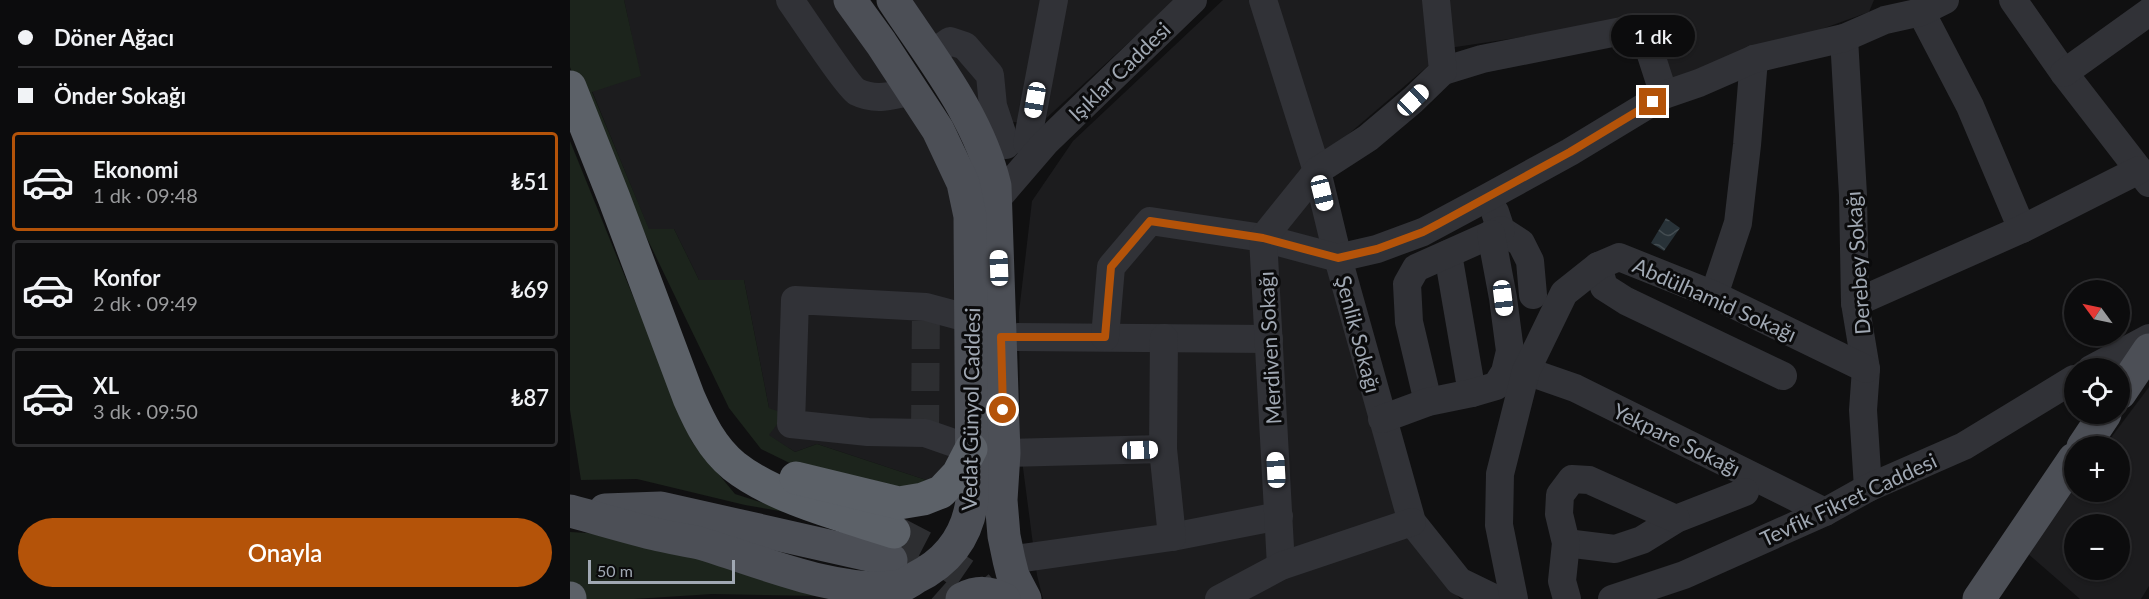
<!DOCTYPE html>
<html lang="tr">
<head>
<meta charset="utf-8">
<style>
	:root { --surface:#0c0c0d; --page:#151516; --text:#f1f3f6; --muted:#9a9b9d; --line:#2c2c2e; --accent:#b45309 }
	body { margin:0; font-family:Lato,sans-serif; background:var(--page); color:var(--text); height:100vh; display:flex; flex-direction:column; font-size:22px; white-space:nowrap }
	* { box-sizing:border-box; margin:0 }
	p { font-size:20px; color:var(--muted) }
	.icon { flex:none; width:33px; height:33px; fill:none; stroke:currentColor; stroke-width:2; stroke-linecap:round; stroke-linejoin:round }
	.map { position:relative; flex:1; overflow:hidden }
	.side { display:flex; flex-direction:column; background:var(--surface); width:570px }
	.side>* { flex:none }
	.top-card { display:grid; align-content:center; height:132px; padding:0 18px; background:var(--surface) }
	.needle { width:39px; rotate:303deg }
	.buttons { position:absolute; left:1494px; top:280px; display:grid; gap:12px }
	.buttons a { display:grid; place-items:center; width:66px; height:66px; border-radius:50%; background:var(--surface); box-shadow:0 2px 4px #0004,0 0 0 2px var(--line); font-size:30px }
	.scale { position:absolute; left:18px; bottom:15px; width:147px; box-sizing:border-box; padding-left:6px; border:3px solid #a0a8b3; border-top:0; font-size:16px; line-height:21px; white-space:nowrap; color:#a0a8b3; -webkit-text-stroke:4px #0b0b0c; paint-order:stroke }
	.end { position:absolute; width:27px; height:27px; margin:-14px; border:8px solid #b45309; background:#fff; box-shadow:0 0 0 3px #fff }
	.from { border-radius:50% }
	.bubble { position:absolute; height:42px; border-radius:21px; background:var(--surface); box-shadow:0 2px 4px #0004,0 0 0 2px var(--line); font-size:20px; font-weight:600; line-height:42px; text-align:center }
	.car { position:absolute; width:18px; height:36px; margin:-18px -9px; border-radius:8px; box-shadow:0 0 4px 2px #0007; background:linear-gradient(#fff 24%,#345 0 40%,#fff 0 76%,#345 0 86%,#fff 0) }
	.top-card b { display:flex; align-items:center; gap:21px; height:57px; font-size:22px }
	.top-card b+b { border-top:2px solid var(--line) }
	.top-card i { width:15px; height:15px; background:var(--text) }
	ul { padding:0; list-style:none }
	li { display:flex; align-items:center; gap:18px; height:99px; margin:0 12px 9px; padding:0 6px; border:3px solid var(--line); border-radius:6px }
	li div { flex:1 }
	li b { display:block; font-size:22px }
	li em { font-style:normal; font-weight:600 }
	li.on { border-color:var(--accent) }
	li>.icon { width:54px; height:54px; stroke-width:1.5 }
	.cta { display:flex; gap:12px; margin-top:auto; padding:12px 18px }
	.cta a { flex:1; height:69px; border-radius:36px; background:var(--accent); color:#fff; font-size:24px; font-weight:600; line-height:69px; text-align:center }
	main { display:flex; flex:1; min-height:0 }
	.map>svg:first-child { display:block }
	.built { fill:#1c1c1e; fill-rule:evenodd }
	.grass { fill:#1c241c }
	.water { fill:url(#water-waves) }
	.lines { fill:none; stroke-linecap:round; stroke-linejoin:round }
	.minor-tunnel { stroke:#2d2e31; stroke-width:28; stroke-dasharray:28 14; stroke-linecap:butt }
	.major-tunnel { stroke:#2d2e31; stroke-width:33; stroke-dasharray:33 16; stroke-linecap:butt }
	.highway-tunnel { stroke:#2d2e31; stroke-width:33; stroke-dasharray:33 16; stroke-linecap:butt }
	.minor { stroke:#313237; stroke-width:28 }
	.major { stroke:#4c4f56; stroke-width:33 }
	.highway { stroke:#5c6168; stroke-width:33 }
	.route { stroke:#b45309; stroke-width:8 }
	.labels { text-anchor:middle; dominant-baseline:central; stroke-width:6; stroke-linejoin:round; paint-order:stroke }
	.street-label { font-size:21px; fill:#a0a8b3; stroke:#0b0b0c }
</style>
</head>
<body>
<main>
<section class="side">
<div class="top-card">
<b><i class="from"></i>Döner Ağacı</b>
<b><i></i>Önder Sokağı</b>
</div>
<ul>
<li class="on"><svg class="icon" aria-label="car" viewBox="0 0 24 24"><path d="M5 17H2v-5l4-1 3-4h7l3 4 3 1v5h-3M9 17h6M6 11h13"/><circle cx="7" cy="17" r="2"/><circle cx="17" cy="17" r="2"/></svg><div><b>Ekonomi</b><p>1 dk · 09:48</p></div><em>₺51</em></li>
<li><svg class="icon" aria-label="car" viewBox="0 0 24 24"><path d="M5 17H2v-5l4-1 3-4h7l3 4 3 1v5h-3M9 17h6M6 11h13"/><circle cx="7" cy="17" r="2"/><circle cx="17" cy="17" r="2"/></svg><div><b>Konfor</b><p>2 dk · 09:49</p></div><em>₺69</em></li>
<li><svg class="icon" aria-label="car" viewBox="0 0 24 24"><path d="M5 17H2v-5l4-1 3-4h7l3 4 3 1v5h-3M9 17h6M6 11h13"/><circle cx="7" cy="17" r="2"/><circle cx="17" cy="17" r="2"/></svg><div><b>XL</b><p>3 dk · 09:50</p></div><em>₺87</em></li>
</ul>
<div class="cta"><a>Onayla</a></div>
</section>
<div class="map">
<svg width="1579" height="599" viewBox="0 0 1579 599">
	<defs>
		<pattern id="water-waves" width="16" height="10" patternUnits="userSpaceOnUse" patternTransform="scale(1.5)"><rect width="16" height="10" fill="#283238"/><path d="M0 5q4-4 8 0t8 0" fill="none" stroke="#444d52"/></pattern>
	</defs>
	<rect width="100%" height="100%" fill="#101011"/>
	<g class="built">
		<path d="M54,0H266L361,123L384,200L389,425L383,467L359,481L247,444L225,452L198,435L199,408L174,280H129L104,229L79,230L22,91L70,75Z"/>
		<path d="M334,0H605L471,123L414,121Z"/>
		<path d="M653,0H1304L1299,12L1101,83L1078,18L879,48L739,168L833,528L890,599H473L467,575L450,445L449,312L462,201L503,141Z"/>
		<path d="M1579,387V586L1571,599H1510L1456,552L1504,487V492H1550V447H1534ZM1504,525H1550V570H1504Z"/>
	</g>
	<g class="grass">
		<path d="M0,0H54L71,76L22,92L79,229H104L129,280H174L199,408L215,414L199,435L225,452L247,444L359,481L329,493L238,472L191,449L159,408L60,203L5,80L0,67Z"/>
		<path d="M0,141L122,442L165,494L227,514L175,505L67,479L11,480L0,410Z"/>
		<path d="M0,532L50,535L256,596L142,594L64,599H0Z"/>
	</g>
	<path class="water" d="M1096,218L1110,228L1094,251L1081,243Z"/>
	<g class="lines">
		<path class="minor-tunnel" d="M355,433L356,307"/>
		<path class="major-tunnel" d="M329,563L365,584L382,599"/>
		<path class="highway-tunnel" d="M324,532L357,549L402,580L418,599"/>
		<g class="minor">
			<path d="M220,0C230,14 278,87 287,92C305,101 323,96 342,91"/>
			<path d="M693,0L747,171L768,258L842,522L889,581L926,599"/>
			<path d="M1443,0L1494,73L1579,183"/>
			<path d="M1351,12L1400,106L1452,229"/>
			<path d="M1274,38L1283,195L1285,303L1296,369L1293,410L1298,488"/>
			<path d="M360,55L380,41L395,46L420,75L423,106L436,145"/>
			<path d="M873,71L912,59L1072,27L1094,95"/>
			<path d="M1494,73L1579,12"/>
			<path d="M457,143L484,0"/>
			<path d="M426,200L475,143L623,0"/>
			<path d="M925,212L931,230L951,243L960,261L963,295"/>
			<path d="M878,254L902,393"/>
			<path d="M1028,266L1034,287L1056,301L1213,376"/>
			<path d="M1144,295L1168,223L1177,145L1184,59"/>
			<path d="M1285,303L1452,229L1569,170"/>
			<path d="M431,337L699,339"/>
			<path d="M535,337L541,267L580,221L693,238L768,258L807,249L853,232L920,196L1000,152L1094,95L1129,83L1184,59L1274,38L1315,20L1351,12L1375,0"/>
			<path d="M1521,369L1579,338"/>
			<path d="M956,371L1005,388L1255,512"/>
			<path d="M858,402L839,322L837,284L846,268L931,230"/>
			<path d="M812,419L858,402L902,393L926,386L935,372L940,351L933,298L921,234"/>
			<path d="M401,449L355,433L298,432L221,424L225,300L356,307L401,319"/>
			<path d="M434,453L593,449"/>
			<path d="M602,537L709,516"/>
			<path d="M996,543L1045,549L1072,540L1106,519L1175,492"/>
			<path d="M439,560L602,537L593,449L594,338"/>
			<path d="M711,566L693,238L747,171L798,138L843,100L873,71L866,0"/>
			<path d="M649,599L711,566L842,522"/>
			<path d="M944,599L929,525L930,474L956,371L994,293L1028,266L1049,257L1144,295L1296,369"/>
			<path d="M997,599L992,581L996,543L989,514L990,495L1002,479L1019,480L1106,519"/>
			<path d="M1042,599L1114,575L1255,512L1298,488L1394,446L1504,379"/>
		</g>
		<g class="major">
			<path d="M323,0C362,59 409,117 425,186L434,453L431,500L434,536L439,560L443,576L455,599"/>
			<path d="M1550,393L1579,350"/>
			<path d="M1513,447L1535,414"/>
			<path d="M35,510L91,508L321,560"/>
			<path d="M0,511C30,519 59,528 89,535C102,538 116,540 129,543C188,560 264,594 325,587C332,587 339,582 345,578C378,562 397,537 402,501L400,216L393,183L368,130L311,43L280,0"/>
			<path d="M392,599C408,591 418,592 434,599"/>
			<path d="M1409,599L1504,459"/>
		</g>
		<g class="highway">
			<path d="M0,87L44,198L119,398C130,423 142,448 164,466C204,498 275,516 324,532"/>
			<path d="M226,478L329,503L353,499L371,492L388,474L401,449"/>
			<path d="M0,598V599"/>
		</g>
	</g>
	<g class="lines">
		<path class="route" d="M433,410L431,337H535L541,267L580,221L693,238L768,258L807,249L853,232L870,223L1000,152L1083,102"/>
	</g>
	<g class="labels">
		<g class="street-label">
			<text transform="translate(549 71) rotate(-44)">Işıklar Caddesi</text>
			<text transform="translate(1287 263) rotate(-94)">Derebey Sokağı</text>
			<text transform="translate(1145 299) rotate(24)">Abdülhamid Sokağı</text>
			<text transform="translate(789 334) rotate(75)">Şenlik Sokağı</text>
			<text transform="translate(699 348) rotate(-93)">Merdiven Sokağı</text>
			<text transform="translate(400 409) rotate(-89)">Vedat Günyol Caddesi</text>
			<text transform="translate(1107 439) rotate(26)">Yekpare Sokağı</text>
			<text transform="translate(1278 499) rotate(-25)">Tevfik Fikret Caddesi</text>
		</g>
	</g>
</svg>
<div class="buttons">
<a><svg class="needle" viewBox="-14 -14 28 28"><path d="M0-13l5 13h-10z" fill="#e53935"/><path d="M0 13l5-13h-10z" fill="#9a9b9d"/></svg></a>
<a><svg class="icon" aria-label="locate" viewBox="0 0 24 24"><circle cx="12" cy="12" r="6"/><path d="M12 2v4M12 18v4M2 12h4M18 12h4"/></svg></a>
<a>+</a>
<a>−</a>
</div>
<div class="scale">50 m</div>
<i class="end from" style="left:433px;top:410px"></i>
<i class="end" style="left:1083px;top:102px"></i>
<div class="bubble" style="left:1041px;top:15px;width:84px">1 dk</div>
<i class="car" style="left:465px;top:100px;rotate:190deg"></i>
<i class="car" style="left:843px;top:100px;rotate:46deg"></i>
<i class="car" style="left:752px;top:193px;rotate:166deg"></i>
<i class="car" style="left:429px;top:268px;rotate:358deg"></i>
<i class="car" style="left:933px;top:298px;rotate:173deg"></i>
<i class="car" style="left:570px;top:450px;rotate:88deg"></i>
<i class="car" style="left:706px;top:470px;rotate:357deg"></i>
</div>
</main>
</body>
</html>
